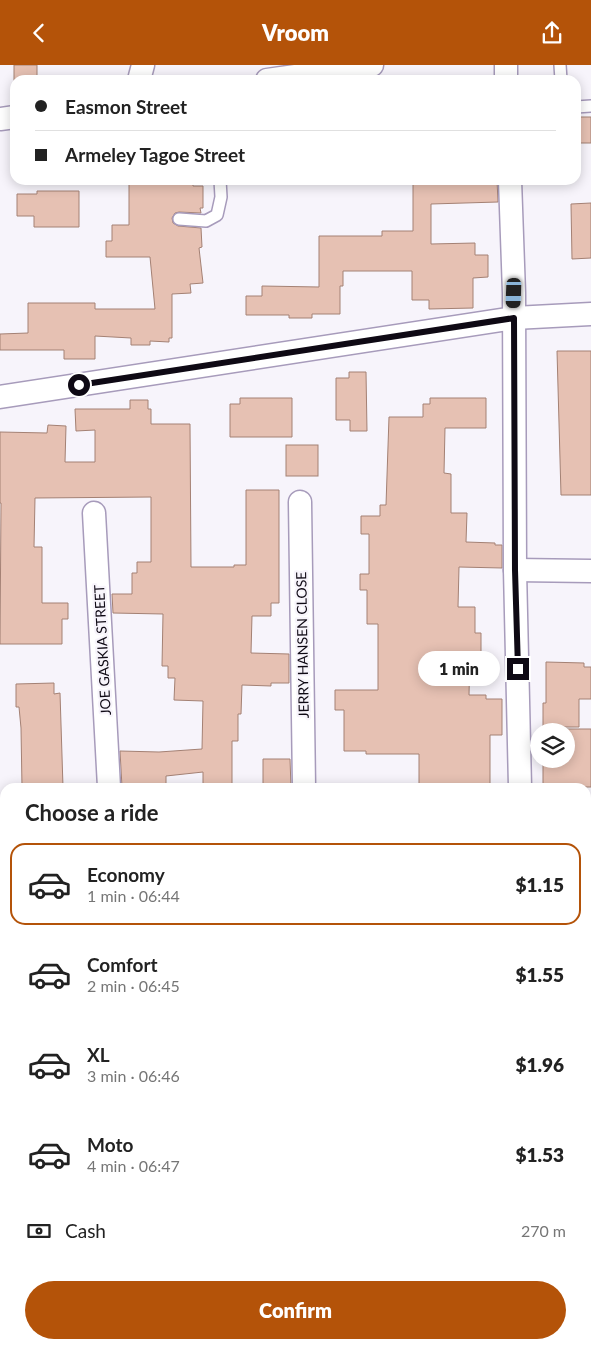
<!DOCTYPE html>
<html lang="en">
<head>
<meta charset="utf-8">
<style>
	:root { --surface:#fff; --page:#f6f6f6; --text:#222; --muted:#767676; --line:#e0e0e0; --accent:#b45309 }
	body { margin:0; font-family:Lato,sans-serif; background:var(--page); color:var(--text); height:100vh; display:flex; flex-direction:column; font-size:19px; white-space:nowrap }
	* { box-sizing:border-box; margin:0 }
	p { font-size:16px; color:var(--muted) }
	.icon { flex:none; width:28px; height:28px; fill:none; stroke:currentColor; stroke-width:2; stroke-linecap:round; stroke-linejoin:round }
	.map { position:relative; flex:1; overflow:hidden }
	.drawer { position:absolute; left:0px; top:718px; width:591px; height:566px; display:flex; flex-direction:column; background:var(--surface); border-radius:15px 15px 0 0; box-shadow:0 2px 12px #0003 }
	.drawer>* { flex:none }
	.guide { position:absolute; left:10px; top:10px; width:571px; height:110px; border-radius:15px; box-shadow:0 2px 12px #0003; display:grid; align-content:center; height:110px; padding:0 25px; background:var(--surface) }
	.fabs { position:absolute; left:530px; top:658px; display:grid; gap:10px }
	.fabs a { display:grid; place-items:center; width:45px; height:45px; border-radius:50%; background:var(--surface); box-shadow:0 2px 12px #0003; font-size:25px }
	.end { position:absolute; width:22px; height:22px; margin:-11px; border:6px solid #0e0914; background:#fff; box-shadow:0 0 0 2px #fff }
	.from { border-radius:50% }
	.bubble { position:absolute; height:35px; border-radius:18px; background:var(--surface); box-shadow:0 2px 12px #0003; font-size:16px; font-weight:800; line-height:35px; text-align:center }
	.car { position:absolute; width:15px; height:30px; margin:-15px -8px; border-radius:6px; box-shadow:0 0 4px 1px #0007; background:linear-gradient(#222 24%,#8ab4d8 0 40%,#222 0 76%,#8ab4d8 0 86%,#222 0) }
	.guide b { display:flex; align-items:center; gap:18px; height:48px; font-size:19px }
	.guide b+b { border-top:1px solid var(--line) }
	.guide i { width:12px; height:12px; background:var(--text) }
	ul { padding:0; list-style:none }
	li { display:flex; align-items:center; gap:15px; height:82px; margin:0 10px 8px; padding:0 15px; border:2px solid transparent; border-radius:15px }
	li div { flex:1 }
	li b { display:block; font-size:19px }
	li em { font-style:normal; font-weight:800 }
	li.active { border-color:var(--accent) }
	li>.icon { width:45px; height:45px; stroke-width:1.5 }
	h2 { padding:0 25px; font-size:22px; line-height:60px }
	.pay { display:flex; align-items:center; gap:12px; height:55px; padding:0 25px; font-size:19px }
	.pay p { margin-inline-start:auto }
	.button { display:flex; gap:10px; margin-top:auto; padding:10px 25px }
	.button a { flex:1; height:58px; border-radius:30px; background:var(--accent); color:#fff; font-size:20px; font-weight:800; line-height:58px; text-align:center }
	header { display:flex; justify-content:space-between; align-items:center; height:65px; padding:0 25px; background:var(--accent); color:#fff; font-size:22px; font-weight:800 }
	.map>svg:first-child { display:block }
	.building { fill:#e6c1b3; stroke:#a48174 }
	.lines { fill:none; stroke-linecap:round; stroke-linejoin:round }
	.lane-casing { stroke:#a79bbb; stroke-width:14 }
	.street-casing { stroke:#a79bbb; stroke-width:25 }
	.lane { stroke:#fff; stroke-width:11 }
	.street { stroke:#fff; stroke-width:22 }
	.route { stroke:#0e0914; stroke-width:6 }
	.labels { text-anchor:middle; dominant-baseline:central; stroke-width:4.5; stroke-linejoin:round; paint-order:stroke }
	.street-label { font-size:14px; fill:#0e0914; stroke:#f7f4fb }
</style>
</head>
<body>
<header><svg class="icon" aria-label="back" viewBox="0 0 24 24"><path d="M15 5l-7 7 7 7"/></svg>Vroom<svg class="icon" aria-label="share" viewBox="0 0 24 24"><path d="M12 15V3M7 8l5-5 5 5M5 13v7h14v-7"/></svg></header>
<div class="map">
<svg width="591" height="1283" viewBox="0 0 591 1283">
	<rect width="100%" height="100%" fill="#f7f4fb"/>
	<g class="building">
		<rect x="14" y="0" width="23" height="15"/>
		<rect x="576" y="52" width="15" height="26"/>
		<path d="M133,115H193V121H203V143H200L201,148L179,147L175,148L172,153L173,158L178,161L201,163L202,182L199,183L203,218L190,219L191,228L172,229V273H169V277L150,276V280H131V273L95,271V294H64V285H0V269L28,268V238H95V244H155L150,192H106V176H112V160H129V116Z"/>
		<path d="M413,115H497L498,137L431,139V179L475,178V190H488V212L473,213V243L429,244V235H412V206H343V221H340V249H312V253H289V250H246V231H262V221L319,222V171H382V166H413Z"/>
		<path d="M37,126H79V162H34V151H17V129H37Z"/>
		<path d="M591,138V193L572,194L571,139Z"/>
		<path d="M557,286H591V430H561Z"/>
		<path d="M349,307H366L367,366H350V355H336V313H349Z"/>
		<path d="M240,333H292V372H230V339H240Z"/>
		<path d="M430,333H486V363H445L444,408L451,409V448H467L466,477L495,478V480H502V503L459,502L458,542H475V568H481V588H470L469,630H486V634H502V670H490V722L419,721V689H366V686H344V645H335V625H378V559H367V525H360V509H369V469H361V451H380V440H386L389,352H423V339H430Z"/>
		<path d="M130,335H148V344H151V359H190L191,502H234V500H246V425H279V538H271V551H252L251,588L289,589V618H271V621L242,620L241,649H238V676H232V722H203V707L166,711V722H122L120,686L159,687L202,684L203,636L174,635L175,613H168V601H162L163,549L113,548L112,529H132V508H137V497H151V432L35,433L34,482H42V538H68V554H62V579H0L1,438H0V367L47,368L48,360L66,361L65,397H95V365L76,366L75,344H130Z"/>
		<rect x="286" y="380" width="32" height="31"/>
		<path d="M546,597L584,598V602H591V634H579V662H543V638H546Z"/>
		<path d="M54,618V629L60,628L63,722H22L21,663L19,642H16V619Z"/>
		<path d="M566,664H591V722H543V698H566Z"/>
		<path d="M263,694H290L291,722H263Z"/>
	</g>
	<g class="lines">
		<defs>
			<g id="lane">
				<path d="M560,0L561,15"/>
				<path d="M576,42L591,41"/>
				<path d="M179,154L206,156L217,150L221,132L220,115"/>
			</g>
			<g id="street">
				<path d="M506,0V15"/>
				<path d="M139,15L143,0"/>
				<path d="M267,15L372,0"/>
				<path d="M0,54L15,52"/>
				<path d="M510,115L514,228L515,505L520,722"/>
				<path d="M0,332L514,253L591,249"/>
				<path d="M300,437L304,722"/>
				<path d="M94,448L109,722"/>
				<path d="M515,505L591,506"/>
				<path d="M586,768H591"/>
				<path d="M586,1239H591"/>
				<path d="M385,1279V1283"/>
				<path d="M129,1283V1279"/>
			</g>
		</defs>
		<use href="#lane" class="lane-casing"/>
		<use href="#street" class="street-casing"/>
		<use href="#lane" class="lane"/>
		<use href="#street" class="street"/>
	</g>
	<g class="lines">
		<path class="route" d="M79,320L514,253L515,505L518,604"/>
	</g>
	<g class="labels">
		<g class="street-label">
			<text transform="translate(302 580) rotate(-91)">JERRY HANSEN CLOSE</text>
			<text transform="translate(102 585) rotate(-93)">JOE GASKIA STREET</text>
		</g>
	</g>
</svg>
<div class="fabs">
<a><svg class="icon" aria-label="layers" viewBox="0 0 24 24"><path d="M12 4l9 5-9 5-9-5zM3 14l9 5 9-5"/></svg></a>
</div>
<i class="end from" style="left:79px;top:320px"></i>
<i class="end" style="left:518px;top:604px"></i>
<div class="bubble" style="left:418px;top:586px;width:82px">1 min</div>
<i class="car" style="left:514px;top:228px;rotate:182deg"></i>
<div class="guide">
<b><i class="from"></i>Easmon Street</b>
<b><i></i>Armeley Tagoe Street</b>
</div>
<section class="drawer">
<h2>Choose a ride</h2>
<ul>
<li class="active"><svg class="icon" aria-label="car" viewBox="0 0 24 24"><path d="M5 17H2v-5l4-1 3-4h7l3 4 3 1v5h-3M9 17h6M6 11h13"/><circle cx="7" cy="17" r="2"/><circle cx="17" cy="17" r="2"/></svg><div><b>Economy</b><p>1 min · 06:44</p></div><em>$1.15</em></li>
<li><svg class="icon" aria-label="car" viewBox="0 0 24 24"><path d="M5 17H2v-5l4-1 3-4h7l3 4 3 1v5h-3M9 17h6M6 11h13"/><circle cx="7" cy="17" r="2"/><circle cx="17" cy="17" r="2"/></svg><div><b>Comfort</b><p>2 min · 06:45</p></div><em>$1.55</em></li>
<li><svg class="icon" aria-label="car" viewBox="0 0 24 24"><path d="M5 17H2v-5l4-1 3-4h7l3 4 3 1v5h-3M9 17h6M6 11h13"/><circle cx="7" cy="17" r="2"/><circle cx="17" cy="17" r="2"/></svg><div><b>XL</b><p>3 min · 06:46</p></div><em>$1.96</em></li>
<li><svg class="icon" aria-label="car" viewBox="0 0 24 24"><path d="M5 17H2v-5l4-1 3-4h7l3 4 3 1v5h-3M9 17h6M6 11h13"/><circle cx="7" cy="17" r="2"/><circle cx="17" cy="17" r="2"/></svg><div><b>Moto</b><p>4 min · 06:47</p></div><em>$1.53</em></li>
</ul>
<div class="pay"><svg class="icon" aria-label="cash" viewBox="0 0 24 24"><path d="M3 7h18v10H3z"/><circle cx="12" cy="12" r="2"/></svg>Cash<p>270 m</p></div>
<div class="button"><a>Confirm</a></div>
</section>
</div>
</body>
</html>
